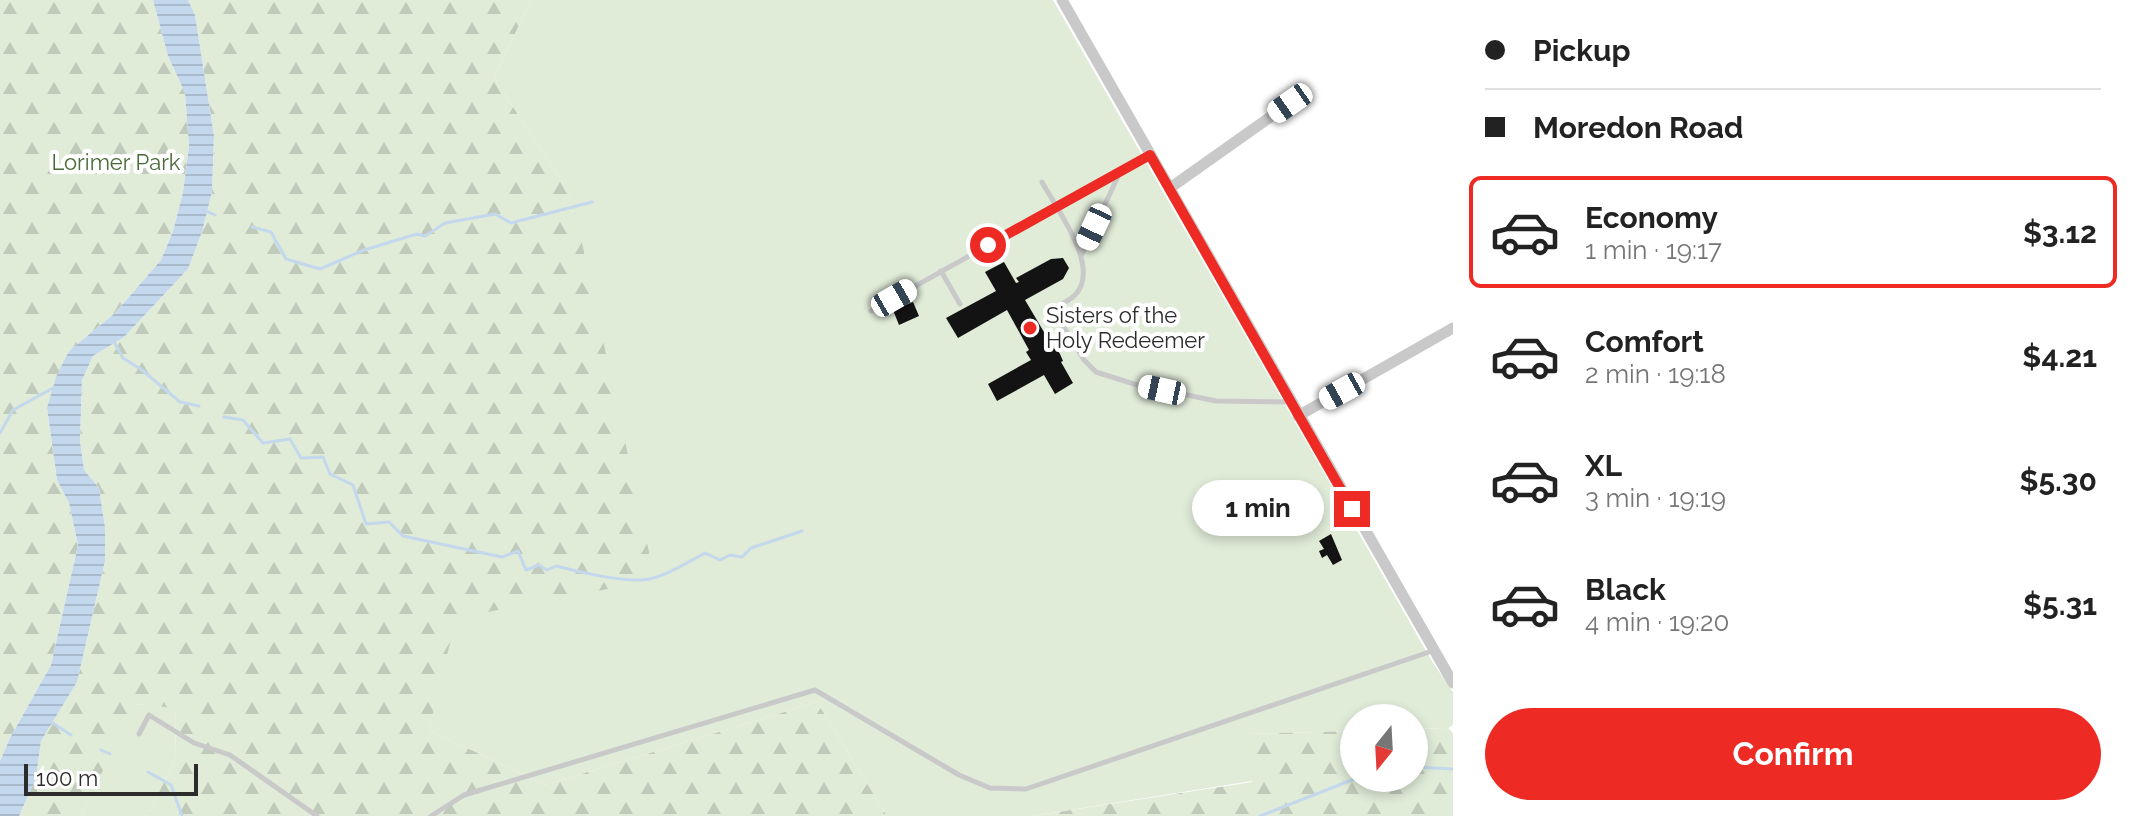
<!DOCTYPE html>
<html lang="en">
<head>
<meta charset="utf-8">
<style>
	:root { --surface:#fff; --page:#f2f2f2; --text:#222; --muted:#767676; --line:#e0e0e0; --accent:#ed2a24 }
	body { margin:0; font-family:Raleway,sans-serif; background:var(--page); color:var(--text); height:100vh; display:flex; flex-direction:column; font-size:30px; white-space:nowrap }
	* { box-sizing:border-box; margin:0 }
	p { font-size:26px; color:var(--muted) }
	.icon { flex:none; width:44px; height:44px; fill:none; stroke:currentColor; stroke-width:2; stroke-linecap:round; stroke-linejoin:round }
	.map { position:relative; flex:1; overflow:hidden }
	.side { display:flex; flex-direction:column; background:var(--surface); width:680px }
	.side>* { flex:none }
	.hud { display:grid; align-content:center; height:176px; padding:0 32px; background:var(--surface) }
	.needle { width:52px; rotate:198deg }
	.buttons { position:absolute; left:1340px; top:704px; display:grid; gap:16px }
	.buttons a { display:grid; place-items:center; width:88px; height:88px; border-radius:50%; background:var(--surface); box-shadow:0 4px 12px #0003; font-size:40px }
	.scale { position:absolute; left:24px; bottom:20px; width:174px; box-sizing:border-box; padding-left:8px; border:4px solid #2c2c2c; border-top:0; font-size:22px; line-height:28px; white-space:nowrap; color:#2c2c2c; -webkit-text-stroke:6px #fff; paint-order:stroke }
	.end { position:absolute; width:36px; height:36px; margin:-18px; border:10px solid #ed2a24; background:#fff; box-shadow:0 0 0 4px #fff }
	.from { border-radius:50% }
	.bubble { position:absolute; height:56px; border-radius:28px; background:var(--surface); box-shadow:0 4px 12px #0003; font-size:26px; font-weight:700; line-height:56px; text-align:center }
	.car { position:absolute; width:24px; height:48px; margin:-24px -12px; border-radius:10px; box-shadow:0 0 6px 2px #0007; background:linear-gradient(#fff 24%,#345 0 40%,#fff 0 76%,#345 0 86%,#fff 0) }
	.hud b { display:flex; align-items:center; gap:28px; height:76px; font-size:30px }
	.hud b+b { border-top:2px solid var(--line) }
	.hud i { width:20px; height:20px; background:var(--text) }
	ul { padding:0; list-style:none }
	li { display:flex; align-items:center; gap:24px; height:112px; margin:0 16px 12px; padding:0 16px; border:4px solid transparent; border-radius:12px }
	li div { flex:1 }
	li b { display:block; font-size:30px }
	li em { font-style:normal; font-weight:700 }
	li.selected { border-color:var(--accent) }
	li>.icon { width:72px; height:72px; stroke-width:1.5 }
	.button { display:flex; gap:16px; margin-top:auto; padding:16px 32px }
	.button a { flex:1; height:92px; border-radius:48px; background:var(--accent); color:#fff; font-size:32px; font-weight:700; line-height:92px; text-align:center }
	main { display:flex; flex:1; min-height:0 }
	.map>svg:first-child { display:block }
	.green { fill:#e0ebd8 }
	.forest { fill:url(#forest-firs) }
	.water { fill:url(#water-rules) }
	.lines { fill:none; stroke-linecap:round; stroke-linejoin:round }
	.stream { stroke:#c3d8ec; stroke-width:3 }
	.building { fill:#131313 }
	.service { stroke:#c9c9c9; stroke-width:5 }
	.minor { stroke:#c9c9c9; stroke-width:11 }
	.route { stroke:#ed2a24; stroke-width:10 }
	.poi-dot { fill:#ed2a24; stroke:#fff; stroke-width:3 }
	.labels { text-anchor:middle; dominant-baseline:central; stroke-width:8; stroke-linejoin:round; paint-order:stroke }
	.park-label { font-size:22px; fill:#4a6938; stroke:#fff }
	.poi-label { font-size:22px; fill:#2c2c2c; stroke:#fff; text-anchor:start }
</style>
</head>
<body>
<main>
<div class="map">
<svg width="1453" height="816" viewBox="0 0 1453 816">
	<defs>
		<pattern id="forest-firs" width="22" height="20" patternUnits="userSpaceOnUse" patternTransform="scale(2)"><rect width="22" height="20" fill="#e0ebd8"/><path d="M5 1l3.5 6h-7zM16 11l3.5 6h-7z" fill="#c0caba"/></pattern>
		<pattern id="water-rules" width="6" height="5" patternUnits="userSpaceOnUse" patternTransform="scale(2)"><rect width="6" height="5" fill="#c3d8ec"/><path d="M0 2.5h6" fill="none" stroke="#a8bacb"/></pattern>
	</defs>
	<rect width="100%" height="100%" fill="#fff"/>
	<g class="green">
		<path d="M531,0H1053L1433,663L1453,692V725L1448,728L1414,729V718H1354V731L1244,734L1252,781L1032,816H887L817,702L545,785L429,730L455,618L572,197L494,78Z"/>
		<path d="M134,704L175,707L176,758L147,816H81Z"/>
	</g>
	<g class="forest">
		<path d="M0,0H153L168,56L185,93L189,146L183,192L173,231L161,260L115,313L69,351L47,409L57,480L69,503L78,545L51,665L10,738L0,761Z"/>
		<path d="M188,0H531L494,78L572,197L655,580L456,618L429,730L545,785L817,702L887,816H147L176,758L175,708L135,704L81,816H19L36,778L41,741L77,682L105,561V527L99,488L84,471L80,441L82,380L93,356L124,337L188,269L202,232L212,192L214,136L195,15Z"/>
		<path d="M1448,728L1453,733V816H1032L1252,782L1243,734L1354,731V778H1414V729Z"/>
	</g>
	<path class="water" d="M153,0H188L195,15L214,136L212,192L202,232L188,269L124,337L93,356L82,380L80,441L84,470L99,488L105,527V561L77,682L41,741L36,778L19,816H0V761L10,738L51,665L78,545L69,503L57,480L47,408L56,377L69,351L115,313L161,260L173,231L183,192L189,146L185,93L168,56Z"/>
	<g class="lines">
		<g class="stream">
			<path d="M204,210L215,215"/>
			<path d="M252,227L271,232L286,259L320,269L364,250L417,234L425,236L445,223L495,214L511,223L592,202"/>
			<path d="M113,340L123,358L142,370L180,402L199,406"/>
			<path d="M224,417L243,420L263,443L290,439L301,458L323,457L330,474L353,485L366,524L389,522L403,536L502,557L518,551L526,570L539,565L547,570L556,566C580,572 616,581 642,580C664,578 686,563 705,553L720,560L730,555L742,557L751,548L802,531"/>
			<path d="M0,433L13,410L53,388"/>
			<path d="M51,722L71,735"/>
			<path d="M101,750L110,754"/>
			<path d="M1414,767L1453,769"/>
			<path d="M148,772L171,785L182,816"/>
			<path d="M1260,816L1357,778"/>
		</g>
	</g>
	<g class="building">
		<path d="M1063,258L1069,268L1063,279L1025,300L1054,349L1056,348L1060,354L1063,361L1061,362L1073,383L1055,394L1044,375L997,401L988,384L1031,360L1026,352L1029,350L1007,310L958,338L946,318L996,291L985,272L1004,262L1016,283L1019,282L1016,278L1051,259Z"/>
		<path d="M913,302L919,316L899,325L893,310Z"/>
		<path d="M1331,534L1342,560L1333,565L1327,555L1322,558L1319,551L1324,549L1319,541Z"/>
	</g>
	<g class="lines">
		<g class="service">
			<path d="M1042,182C1056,208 1102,268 1075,295C1069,301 1060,305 1053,309L1084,360L1096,372L1134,384L1216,401L1290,402"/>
			<path d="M1082,254L1120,172"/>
			<path d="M941,271L960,304"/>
			<path d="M871,311L1149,155"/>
			<path d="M139,734L149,715L194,743L230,755L317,816"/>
			<path d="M431,816L464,795L815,690L959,775L990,788L1026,789L1432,651"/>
		</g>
		<g class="minor">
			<path d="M1062,0L1453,683"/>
			<path d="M1170,188L1290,103"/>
			<path d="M1298,416L1453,328"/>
		</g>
	</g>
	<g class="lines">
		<path class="route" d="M988,245L1150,155L1352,509"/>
	</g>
	<circle class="poi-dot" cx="1030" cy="328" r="8"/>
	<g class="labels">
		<g class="park-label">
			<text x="116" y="162">Lorimer Park</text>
		</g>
		<g class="poi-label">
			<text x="1046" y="315">Sisters of the<tspan x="1046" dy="25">Holy Redeemer</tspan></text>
		</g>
	</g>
</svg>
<div class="buttons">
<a><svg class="needle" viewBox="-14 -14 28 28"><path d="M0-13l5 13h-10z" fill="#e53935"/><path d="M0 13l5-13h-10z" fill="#767676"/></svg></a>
</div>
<div class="scale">100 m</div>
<i class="end from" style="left:988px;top:245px"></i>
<i class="end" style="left:1352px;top:509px"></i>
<div class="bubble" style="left:1192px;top:480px;width:132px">1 min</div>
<i class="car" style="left:1290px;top:103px;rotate:235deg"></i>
<i class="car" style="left:1094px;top:227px;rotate:205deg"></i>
<i class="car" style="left:894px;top:298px;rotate:60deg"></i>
<i class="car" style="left:1162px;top:390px;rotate:282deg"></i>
<i class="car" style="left:1342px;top:391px;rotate:241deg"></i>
</div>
<section class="side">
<div class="hud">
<b><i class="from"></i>Pickup</b>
<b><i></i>Moredon Road</b>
</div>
<ul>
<li class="selected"><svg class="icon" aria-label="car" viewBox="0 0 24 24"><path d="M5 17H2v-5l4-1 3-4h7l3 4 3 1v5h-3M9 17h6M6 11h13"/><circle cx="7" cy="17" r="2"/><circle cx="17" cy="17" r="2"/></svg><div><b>Economy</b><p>1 min · 19:17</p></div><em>$3.12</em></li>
<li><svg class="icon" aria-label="car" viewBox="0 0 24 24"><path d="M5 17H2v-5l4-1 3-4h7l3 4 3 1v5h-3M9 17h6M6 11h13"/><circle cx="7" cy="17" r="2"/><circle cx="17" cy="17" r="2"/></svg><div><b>Comfort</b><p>2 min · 19:18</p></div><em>$4.21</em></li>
<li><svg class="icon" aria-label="car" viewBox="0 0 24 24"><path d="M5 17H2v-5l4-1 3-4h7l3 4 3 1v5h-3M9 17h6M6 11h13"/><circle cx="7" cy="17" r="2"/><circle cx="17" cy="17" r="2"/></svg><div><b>XL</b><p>3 min · 19:19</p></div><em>$5.30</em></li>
<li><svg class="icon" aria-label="car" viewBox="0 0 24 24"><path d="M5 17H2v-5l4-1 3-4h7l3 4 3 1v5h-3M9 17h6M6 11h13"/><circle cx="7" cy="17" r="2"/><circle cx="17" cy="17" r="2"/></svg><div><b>Black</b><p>4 min · 19:20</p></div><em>$5.31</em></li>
</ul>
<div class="button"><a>Confirm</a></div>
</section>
</main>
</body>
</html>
